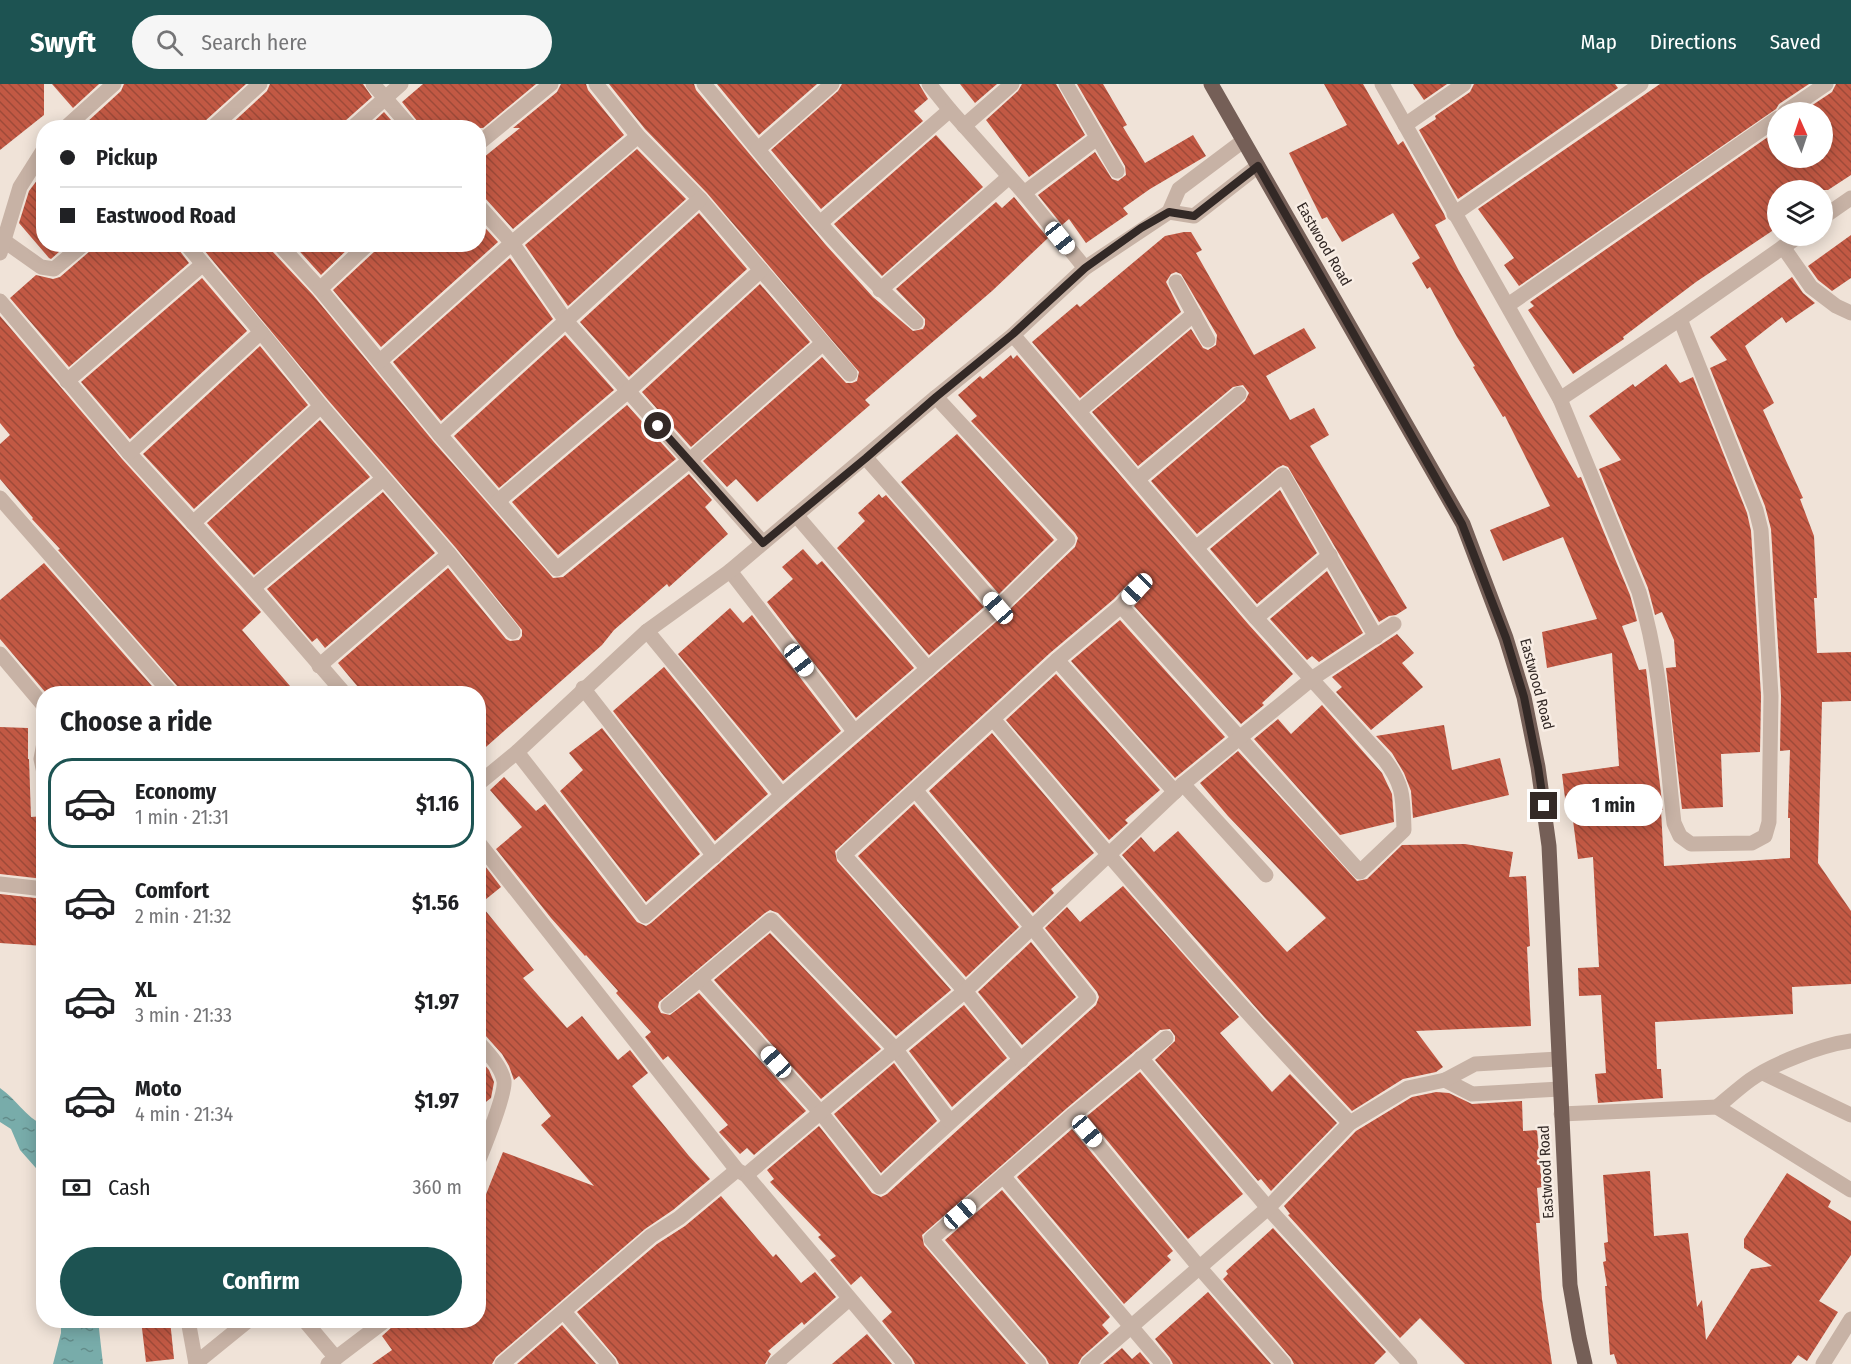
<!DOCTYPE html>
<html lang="en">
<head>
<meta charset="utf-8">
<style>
	:root { --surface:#fff; --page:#f6f6f6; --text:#202124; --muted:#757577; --line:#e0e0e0; --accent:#1d5352 }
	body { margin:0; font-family:"Fira Sans Condensed",sans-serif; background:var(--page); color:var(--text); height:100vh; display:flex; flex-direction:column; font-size:22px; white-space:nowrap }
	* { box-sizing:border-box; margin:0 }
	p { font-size:20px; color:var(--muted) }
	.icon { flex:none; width:33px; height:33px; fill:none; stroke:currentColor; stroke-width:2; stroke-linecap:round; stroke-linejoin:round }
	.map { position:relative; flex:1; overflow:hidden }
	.sheet { position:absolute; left:36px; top:602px; width:450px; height:642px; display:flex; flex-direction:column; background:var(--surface); border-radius:24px; box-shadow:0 3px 15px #0003 }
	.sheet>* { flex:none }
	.banner { position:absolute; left:36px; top:36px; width:450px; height:132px; border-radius:24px; box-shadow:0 3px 15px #0003; display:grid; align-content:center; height:132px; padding:0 24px; background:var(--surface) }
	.needle { width:39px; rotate:357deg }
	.controls { position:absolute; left:1767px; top:18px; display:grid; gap:12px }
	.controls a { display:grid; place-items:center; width:66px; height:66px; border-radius:50%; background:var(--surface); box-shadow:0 3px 15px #0003; font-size:30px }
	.end { position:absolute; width:27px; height:27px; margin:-14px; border:8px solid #332926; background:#fff; box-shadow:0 0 0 3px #fff }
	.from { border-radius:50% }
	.bubble { position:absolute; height:42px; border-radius:21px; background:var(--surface); box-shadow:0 3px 15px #0003; font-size:20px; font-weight:700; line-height:42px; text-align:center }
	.car { position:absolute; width:18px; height:36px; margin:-18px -9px; border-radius:8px; box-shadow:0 0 4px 2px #0007; background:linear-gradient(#fff 24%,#345 0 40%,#fff 0 76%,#345 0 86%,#fff 0) }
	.banner b { display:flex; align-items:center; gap:21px; height:57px; font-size:22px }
	.banner b+b { border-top:2px solid var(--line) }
	.banner i { width:15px; height:15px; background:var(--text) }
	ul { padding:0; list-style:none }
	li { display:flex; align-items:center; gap:18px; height:90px; margin:0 12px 9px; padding:0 12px; border:3px solid transparent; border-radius:24px }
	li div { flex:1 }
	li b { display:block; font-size:22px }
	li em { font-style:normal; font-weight:700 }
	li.active { border-color:var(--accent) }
	li>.icon { width:54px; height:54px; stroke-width:1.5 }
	h2 { padding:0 24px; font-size:27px; line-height:72px }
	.pay { display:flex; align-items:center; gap:15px; height:66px; padding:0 24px; font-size:22px }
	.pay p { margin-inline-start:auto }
	.action { display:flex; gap:12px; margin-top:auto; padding:12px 24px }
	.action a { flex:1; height:69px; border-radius:36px; background:var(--accent); color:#fff; font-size:24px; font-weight:700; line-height:69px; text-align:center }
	header { display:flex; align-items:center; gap:36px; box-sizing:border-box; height:84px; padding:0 30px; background:var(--accent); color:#fff }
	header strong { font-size:28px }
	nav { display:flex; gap:33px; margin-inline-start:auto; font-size:21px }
	.search { width:420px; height:54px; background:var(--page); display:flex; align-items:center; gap:15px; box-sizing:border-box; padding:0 21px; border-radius:33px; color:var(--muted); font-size:22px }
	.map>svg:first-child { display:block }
	.water { fill:url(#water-ripples) }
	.building { fill:url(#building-back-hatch) }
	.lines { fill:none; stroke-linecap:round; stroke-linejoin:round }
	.minor { stroke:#c7b2a5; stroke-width:15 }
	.major { stroke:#755f57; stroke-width:15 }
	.route { stroke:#332926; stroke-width:8 }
	.labels { text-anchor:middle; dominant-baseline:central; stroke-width:5; stroke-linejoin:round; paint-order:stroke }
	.street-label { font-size:15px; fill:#332926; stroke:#f8ede4 }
</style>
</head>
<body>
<header>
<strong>Swyft</strong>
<div class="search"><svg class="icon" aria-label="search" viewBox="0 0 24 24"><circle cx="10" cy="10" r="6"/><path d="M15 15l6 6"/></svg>Search here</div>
<nav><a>Map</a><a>Directions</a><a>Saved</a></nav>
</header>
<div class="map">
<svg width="1851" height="1280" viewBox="0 0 1851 1280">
	<defs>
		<pattern id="water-ripples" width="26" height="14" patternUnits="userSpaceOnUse" patternTransform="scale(1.5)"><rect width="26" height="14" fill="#78acaa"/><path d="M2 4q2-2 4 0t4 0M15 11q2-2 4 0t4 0" fill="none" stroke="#638c8a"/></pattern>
		<pattern id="building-back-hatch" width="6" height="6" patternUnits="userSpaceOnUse" patternTransform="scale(1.5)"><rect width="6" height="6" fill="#c25944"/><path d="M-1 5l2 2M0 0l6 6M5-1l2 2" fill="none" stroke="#9e4a39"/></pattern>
	</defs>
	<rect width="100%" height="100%" fill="#f0e3d8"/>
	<g class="water">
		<path d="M0,1004C16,1015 26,1033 43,1041V1092L20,1066L11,1045L0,1038Z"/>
		<path d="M61,1236H98L103,1280H53L61,1249Z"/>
	</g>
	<g class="building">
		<path d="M0,0H44V31L0,66Z"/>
		<path d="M52,0H99L73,24Z"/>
		<path d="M124,0H246L205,37L203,44H90L86,39L121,7Z"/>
		<path d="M270,0H363L372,13L345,37L343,44H227L267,7Z"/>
		<path d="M423,0H536L483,44H421L418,38L402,18Z"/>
		<path d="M561,0H586L588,6L624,51L513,145L485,114L478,112V78L520,44H513L557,8Z"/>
		<path d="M609,0H694L696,6L825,160L873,213L913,247L923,245L925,241V235L896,205L996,118L1002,124L1014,113L1048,154L992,207L865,316L870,321L757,418L736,395L727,403L703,377L822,273L846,299H852L857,297L859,288L707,109L645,45Z"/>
		<path d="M717,0H817L759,51Z"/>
		<path d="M842,0H919L928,15L914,27L923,37L821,125L771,66L838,7Z"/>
		<path d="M960,0H997L975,19Z"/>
		<path d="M1022,0H1056L1085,51L1029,93L986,36L1018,7Z"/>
		<path d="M1077,0H1103L1127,41L1123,43L1145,79L1193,51L1206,72L1150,105L1123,124L1128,130L1086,159L1069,135L1062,141L1038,111L1095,68L1112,95L1118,97L1126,91L1125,82Z"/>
		<path d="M1324,0H1363L1398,61L1403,57L1444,130L1446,135L1435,141L1459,187L1578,394L1581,393L1630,511L1637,537L1622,542L1639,586L1646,585L1663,726H1661L1664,782L1790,774V734H1788L1790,666L1780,667L1781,612L1771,445L1765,422L1710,284L1727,276L1710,253L1792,193L1803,209L1815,219L1786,239L1782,233L1745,262L1774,319L1763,326L1803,414L1800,415L1814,452L1817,514H1814L1817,569L1851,568V617L1822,618L1818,779L1851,827V900L1792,903L1793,930L1655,938L1657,985H1661L1663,1014L1598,1019L1595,990L1606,989L1601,911L1579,912L1578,884L1599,883L1593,773L1578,775L1571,721L1566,722L1562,690L1619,682L1612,569L1547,584L1542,548L1597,535L1563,453L1503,477L1490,446L1550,422L1505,332L1503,333L1473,283L1475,282L1457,253L1430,203L1427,205L1412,179L1420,174L1393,129L1342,158L1327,133L1322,135L1289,69L1347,41Z"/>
		<path d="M1413,0H1447L1424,16Z"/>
		<path d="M1474,0H1615L1618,4L1458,115L1419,46L1436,35L1435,32L1470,8Z"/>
		<path d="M1660,0H1809L1779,20L1776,25L1519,202L1504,181L1514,174L1478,125Z"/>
		<path d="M1836,0H1851V91L1828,106H1778V143L1696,198L1623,253L1624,255L1573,290L1528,226L1534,222L1530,218L1778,46V74H1822V28H1802L1832,8Z"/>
		<path d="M384,28L398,44H367Z"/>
		<path d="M936,51L983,103L882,192L834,140Z"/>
		<path d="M637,65L686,115L568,222L525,161Z"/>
		<path d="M44,87V160H68L51,175L49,174L19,139L29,107Z"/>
		<path d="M699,129L747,185L629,293L580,238Z"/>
		<path d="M478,136L498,158L381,263L333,206L375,167L377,160H478Z"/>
		<path d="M1184,148H1191L1202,166L1196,169L1254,271L1304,244L1316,264L1266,292L1290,336L1314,324L1329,351L1310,362L1407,524L1396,531L1389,532L1379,538L1288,383L1283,381L1277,384L1197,450L1151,397L1245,317L1249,309L1243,301L1233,303L1138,382L1092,328L1191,245L1203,264L1208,266L1216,261L1217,251L1181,190L1176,188L1171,190L1166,198L1181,228L1080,314L1032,258L1077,220L1080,223L1165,152Z"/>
		<path d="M1851,151V194L1832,207L1818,196L1808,182Z"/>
		<path d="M93,160H176L179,166L189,179L69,283L10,214L36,191L53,195L60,193L90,167Z"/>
		<path d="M199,160H269L272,167L313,211L433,357L553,494L563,493L689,390L712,416L705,423L728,450L669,503L667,500L614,546L602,561L478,670V609H363L338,579L448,484L506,555L510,557L519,556L522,552V546L456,464L328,316Z"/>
		<path d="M293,160H353L321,191Z"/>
		<path d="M510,174L553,235L441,337L393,278Z"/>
		<path d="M202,194L247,247L130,355L81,298Z"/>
		<path d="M760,200L810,258L691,363L642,308Z"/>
		<path d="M0,232L122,375L261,528L242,546L296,609H181L178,603L58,466L60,465L32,435L33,434L0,395V360L10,351L0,339Z"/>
		<path d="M565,251L614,306L499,404L454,352Z"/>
		<path d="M260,262L308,321L194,425L143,370Z"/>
		<path d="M1011,271L1013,275L1017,271L1249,541L1293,590L1262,619L1264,621L1241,640L1134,522L1144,511L1146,503L1140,496L1130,498L1114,515L1050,569L835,767L837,777L951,906L896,952L778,829L770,826L765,829L659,918L658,923L661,929L670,931L699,909L806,1027L754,1071L747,1064L740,1070L719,1048L728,1041L668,972L663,976L645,953L651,948L616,909L618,907L586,871L585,872L551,834L496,765L522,743L490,706L504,693L536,727L545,720L637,838L646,842L651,839L1004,531L1075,463L1078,454L1075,449L971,337L977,332L958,311L980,292L983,295Z"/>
		<path d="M1666,280L1680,299L1693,293L1747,429L1751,447L1761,612L1760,668L1721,670L1723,723L1682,725L1666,584L1676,583L1674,556L1662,528L1655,531L1648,504L1599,385L1621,376L1589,332L1633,300L1635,303Z"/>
		<path d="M627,321L676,375L558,471L512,418Z"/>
		<path d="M320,336L370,393L254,491L207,439Z"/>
		<path d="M957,350L1054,456L999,510L901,398Z"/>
		<path d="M1280,406L1317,469L1257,520L1210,465Z"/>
		<path d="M383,408L435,469L325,564L317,554L312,558L267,505Z"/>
		<path d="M879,410L882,414L886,411L984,523L929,571L837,464L865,437L858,429Z"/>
		<path d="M803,465L817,481L822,477L914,584L856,634L767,518L793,495L782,483Z"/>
		<path d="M44,479L158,609H46L0,555V516Z"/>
		<path d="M1327,487L1363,549L1319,578L1312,572L1307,576L1270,535Z"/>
		<path d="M730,524L743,539L752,531L841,647L783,697L678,570Z"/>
		<path d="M1120,536L1225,653L1175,694L1071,577Z"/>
		<path d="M1397,550L1414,569L1402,579L1423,603L1371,646L1336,608L1342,603L1332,593Z"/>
		<path d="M664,583L768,710L715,757L613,627Z"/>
		<path d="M1056,590L1160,706L1125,736L1128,739L1109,756L1006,636Z"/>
		<path d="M1322,621L1382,689L1392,710L1394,738L1340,751L1254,655L1278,635L1291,650Z"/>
		<path d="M1444,641L1452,686L1500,674L1509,711L1413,734L1411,707L1404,689L1392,669L1376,652Z"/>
		<path d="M0,643L28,644V675H29L31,733L44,732V795L0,790Z"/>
		<path d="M602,644L700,770L646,818L560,707L583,686L569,669Z"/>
		<path d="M992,649L1094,769L1051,805L1054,809L1033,829L929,707Z"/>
		<path d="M1238,667L1357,797L1367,795L1402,761L1465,760L1513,768L1509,793L1526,792L1530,862L1527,863L1531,942L1416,947L1443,983L1436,988L1403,995L1352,1027L1265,934L1122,771L1141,753L1154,768L1178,747L1287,868L1326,834L1228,732L1200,699Z"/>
		<path d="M914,720L1019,843L966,893L858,772Z"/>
		<path d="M482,778L501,803L480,820L534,886L523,894L567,944L582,932L618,976L630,966L648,989L632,1002L689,1072L710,1095L673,1126L645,1145L496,1273L492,1280H372L392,1266L382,1252L392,1243L396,1236H478V1130L503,1068L594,1102L541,1041L551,1032L519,992L514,996L509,982L502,970L485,951L478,949V781Z"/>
		<path d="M1123,802L1239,933L1220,949L1272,1008L1290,990L1337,1039L1271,1107L1261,1095L1258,1097L1155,976L1175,957V952L1170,945L1160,946L1067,1024L922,1151L924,1161L1026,1280H915L912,1274L882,1237L892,1228L861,1192L851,1201L830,1176L836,1172L818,1153L821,1151L770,1098L774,1095L767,1086L819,1042L872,1109L881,1113L887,1110L1096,921L1099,913L1097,908L1045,844L1067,823L1080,838Z"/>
		<path d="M0,810L44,815V862L0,859Z"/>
		<path d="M770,849L881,965L821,1015L714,896Z"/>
		<path d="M1031,858L1076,913L1022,961L978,908Z"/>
		<path d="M964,921L1007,974L952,1023L909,967Z"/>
		<path d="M478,973L489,986L494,998L491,1014L478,1024Z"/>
		<path d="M894,979L937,1037L881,1089L834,1030Z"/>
		<path d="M1140,988L1243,1110L1188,1155L1087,1032Z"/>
		<path d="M1436,1008L1449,1009L1472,1020L1522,1017L1523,1047L1537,1046L1542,1103L1537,1104L1540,1139H1536L1542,1215L1552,1280H1465L1420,1234L1400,1254L1288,1131L1290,1130L1284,1122L1356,1047L1412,1013Z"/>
		<path d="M1072,1045L1173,1167L1167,1172L1171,1176L1124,1220L1017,1093Z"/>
		<path d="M1650,1087L1654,1152L1688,1149L1697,1223L1702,1216L1706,1256L1751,1185L1772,1182L1744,1164V1155L1787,1089L1831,1117L1828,1123L1851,1137V1171L1819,1217L1838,1228L1807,1277L1798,1271L1791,1280H1617L1614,1270L1610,1271L1605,1202H1607L1603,1178L1606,1177L1604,1159L1608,1158L1603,1091Z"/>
		<path d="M1002,1106L1110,1233L1102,1241L1109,1249L1082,1273L1078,1280H1049L1046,1274L945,1156Z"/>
		<path d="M721,1112L773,1173L776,1170L801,1199L815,1188L836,1213L804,1241L802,1238L768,1267L771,1270L765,1280H619L616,1274L577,1228L657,1160L685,1142Z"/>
		<path d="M1273,1144L1386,1268L1374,1280H1294L1291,1274L1223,1195L1228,1190L1226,1187Z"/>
		<path d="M1208,1208L1271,1280H1173L1170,1274L1155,1255Z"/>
		<path d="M141,1236H170L174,1275L146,1278Z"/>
		<path d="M562,1241L596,1280H517Z"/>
		<path d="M867,1250L892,1280H832Z"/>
		<path d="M1122,1264L1132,1275L1140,1268L1150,1280H1103Z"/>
	</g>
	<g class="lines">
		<g class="minor">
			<path d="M373,0L411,44"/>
			<path d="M596,0L638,52L700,115L850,290"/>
			<path d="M704,0C772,82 837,167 916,238"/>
			<path d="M929,0L950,26L1024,109L1085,184"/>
			<path d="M1066,0L1117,87"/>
			<path d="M1382,0L1560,315L1639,508C1662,583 1665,662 1674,739L1680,752L1691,760L1752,759L1765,752L1769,738L1771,612L1761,446L1756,426L1680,235"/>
			<path d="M1785,28L1826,0"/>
			<path d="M1405,41L1464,0"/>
			<path d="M964,42L1012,0"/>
			<path d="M65,44L114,0"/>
			<path d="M212,44L260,0"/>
			<path d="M352,44L401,0"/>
			<path d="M478,60L551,0"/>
			<path d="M758,65L832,0"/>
			<path d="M1024,109L1097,54"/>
			<path d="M478,121L512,159L566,237L763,459"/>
			<path d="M1169,128L1194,132L1258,82"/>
			<path d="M1454,130L1641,0"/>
			<path d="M1822,134L1851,114"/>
			<path d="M820,139L950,26"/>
			<path d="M3,156L41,183L54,185L84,160"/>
			<path d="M186,160L261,248L321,322L449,470L513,548"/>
			<path d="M279,160L320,205L440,351L557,485L689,377L823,259"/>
			<path d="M1783,163L1811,203L1836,222L1851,229"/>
			<path d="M0,169L20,103L44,65"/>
			<path d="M1176,198L1208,256"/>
			<path d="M320,205L368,160"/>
			<path d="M880,206L1009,93"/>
			<path d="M0,217L129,369L253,504L344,609"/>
			<path d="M1508,221L1778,34"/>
			<path d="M1013,251L1256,534L1384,675C1404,701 1403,714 1404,746L1360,788L1121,522"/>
			<path d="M380,277L512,159L638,52"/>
			<path d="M67,297L203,180"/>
			<path d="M1560,315L1680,235L1799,152"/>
			<path d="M1079,327L1194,230"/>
			<path d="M440,351L700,115"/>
			<path d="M129,369L261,248"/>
			<path d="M866,374L998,524"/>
			<path d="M1138,395L1239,310"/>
			<path d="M0,414L171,609"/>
			<path d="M498,417L627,308L761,186"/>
			<path d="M796,431L928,585"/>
			<path d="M193,439L321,322"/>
			<path d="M1196,464L1283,391L1376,553"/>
			<path d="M730,487L854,647"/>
			<path d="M253,504L383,395"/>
			<path d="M1256,534L1330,471"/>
			<path d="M647,547L782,711"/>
			<path d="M0,570L44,622"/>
			<path d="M1057,576L1175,708"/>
			<path d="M319,582L449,470"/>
			<path d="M583,604L714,772"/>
			<path d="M993,635C1109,772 1226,909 1350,1039"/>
			<path d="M44,659L41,675L44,689"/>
			<path d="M517,668L645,832L782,711L998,524L1068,456L936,313"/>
			<path d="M478,700L517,668L647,547L730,487L936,313L1013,251L1085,184L1169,128L1179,105L1243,57"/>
			<path d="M1183,700L1266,791"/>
			<path d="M478,758L737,1086L746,1091L905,1280"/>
			<path d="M0,800L44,805"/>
			<path d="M700,895L821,1029L880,1103C948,1038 1020,977 1089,914L1032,843L916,707"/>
			<path d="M668,922L771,836L896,966L950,1037"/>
			<path d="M478,958C488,969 501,982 504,997C506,1010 484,1063 478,1078"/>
			<path d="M1141,974L1268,1124L1410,1280"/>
			<path d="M1021,976L965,907L844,771L1057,576L1121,522L1137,505"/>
			<path d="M1763,989L1851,1031"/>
			<path d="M1445,996L1472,1010L1560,1005"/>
			<path d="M1717,1023C1728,1014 1739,1004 1750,996C1774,979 1822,961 1851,957"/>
			<path d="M1561,1030L1717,1023L1851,1106"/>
			<path d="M1073,1031L1199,1183L1284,1280"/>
			<path d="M746,1091L965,907L1183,700L1313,594L1394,540"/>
			<path d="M1003,1092L1163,1280"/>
			<path d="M564,1228L609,1280"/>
			<path d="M188,1236L196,1280"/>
			<path d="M304,1236L336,1274"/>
			<path d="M196,1279L249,1236"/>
			<path d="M328,1280L386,1236"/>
			<path d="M502,1280L651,1152L679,1134L737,1086"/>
			<path d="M775,1280L849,1215"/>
			<path d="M1039,1280L931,1155L1073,1031L1166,954"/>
			<path d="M1088,1280L1268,1124L1350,1039L1408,1004L1445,996L1475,980L1558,975"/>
			<path d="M1823,1280L1851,1235"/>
		</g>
		<path class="major" d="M1211,0L1463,440L1506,554L1524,613L1538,683L1549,762L1570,1201L1579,1253L1585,1280"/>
	</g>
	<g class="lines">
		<path class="route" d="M658,342L763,459L866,374L936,313L1013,250L1085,184L1141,144L1169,128L1194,132L1258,82L1462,440L1506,554L1524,613L1538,683L1544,722"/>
	</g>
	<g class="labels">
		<g class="street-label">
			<text transform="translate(1324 160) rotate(60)">Eastwood Road</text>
			<text transform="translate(1537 600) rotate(75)">Eastwood Road</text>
			<text transform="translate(1546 1088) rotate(-93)">Eastwood Road</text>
		</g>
	</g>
</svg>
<div class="controls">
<a><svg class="needle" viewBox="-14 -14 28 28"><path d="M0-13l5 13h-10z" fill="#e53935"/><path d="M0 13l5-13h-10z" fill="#757577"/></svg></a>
<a><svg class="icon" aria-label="layers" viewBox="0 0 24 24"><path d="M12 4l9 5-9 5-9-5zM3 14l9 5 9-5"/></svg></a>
</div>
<i class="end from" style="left:658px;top:342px"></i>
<i class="end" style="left:1544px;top:722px"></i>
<div class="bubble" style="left:1564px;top:700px;width:99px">1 min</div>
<i class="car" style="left:1060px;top:154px;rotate:141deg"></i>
<i class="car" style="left:1137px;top:505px;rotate:224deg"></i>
<i class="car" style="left:998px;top:524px;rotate:319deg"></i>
<i class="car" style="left:799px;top:576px;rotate:142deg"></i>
<i class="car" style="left:776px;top:978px;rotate:318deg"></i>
<i class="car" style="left:1087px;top:1047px;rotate:140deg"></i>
<i class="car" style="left:960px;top:1130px;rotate:49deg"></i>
<div class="banner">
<b><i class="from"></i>Pickup</b>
<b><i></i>Eastwood Road</b>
</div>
<section class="sheet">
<h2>Choose a ride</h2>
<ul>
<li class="active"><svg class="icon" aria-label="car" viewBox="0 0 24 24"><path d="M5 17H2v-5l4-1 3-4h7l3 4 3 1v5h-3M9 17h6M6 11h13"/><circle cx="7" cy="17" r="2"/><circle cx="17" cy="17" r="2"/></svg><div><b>Economy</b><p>1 min · 21:31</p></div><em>$1.16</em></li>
<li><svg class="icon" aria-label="car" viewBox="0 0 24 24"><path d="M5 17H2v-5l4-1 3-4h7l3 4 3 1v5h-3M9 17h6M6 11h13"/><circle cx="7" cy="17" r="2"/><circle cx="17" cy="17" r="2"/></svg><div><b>Comfort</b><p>2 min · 21:32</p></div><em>$1.56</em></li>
<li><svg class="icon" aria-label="car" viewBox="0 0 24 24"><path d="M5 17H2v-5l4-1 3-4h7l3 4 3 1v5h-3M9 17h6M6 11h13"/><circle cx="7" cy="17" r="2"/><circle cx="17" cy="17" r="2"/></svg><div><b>XL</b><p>3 min · 21:33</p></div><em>$1.97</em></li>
<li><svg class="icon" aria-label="car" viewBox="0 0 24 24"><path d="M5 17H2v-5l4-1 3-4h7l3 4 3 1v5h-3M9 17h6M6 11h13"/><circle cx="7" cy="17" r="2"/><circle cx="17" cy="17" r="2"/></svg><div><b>Moto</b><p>4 min · 21:34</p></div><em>$1.97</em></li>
</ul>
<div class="pay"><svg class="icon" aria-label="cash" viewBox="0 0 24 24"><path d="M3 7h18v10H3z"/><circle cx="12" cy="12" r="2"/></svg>Cash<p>360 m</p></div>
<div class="action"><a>Confirm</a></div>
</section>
</div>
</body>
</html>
